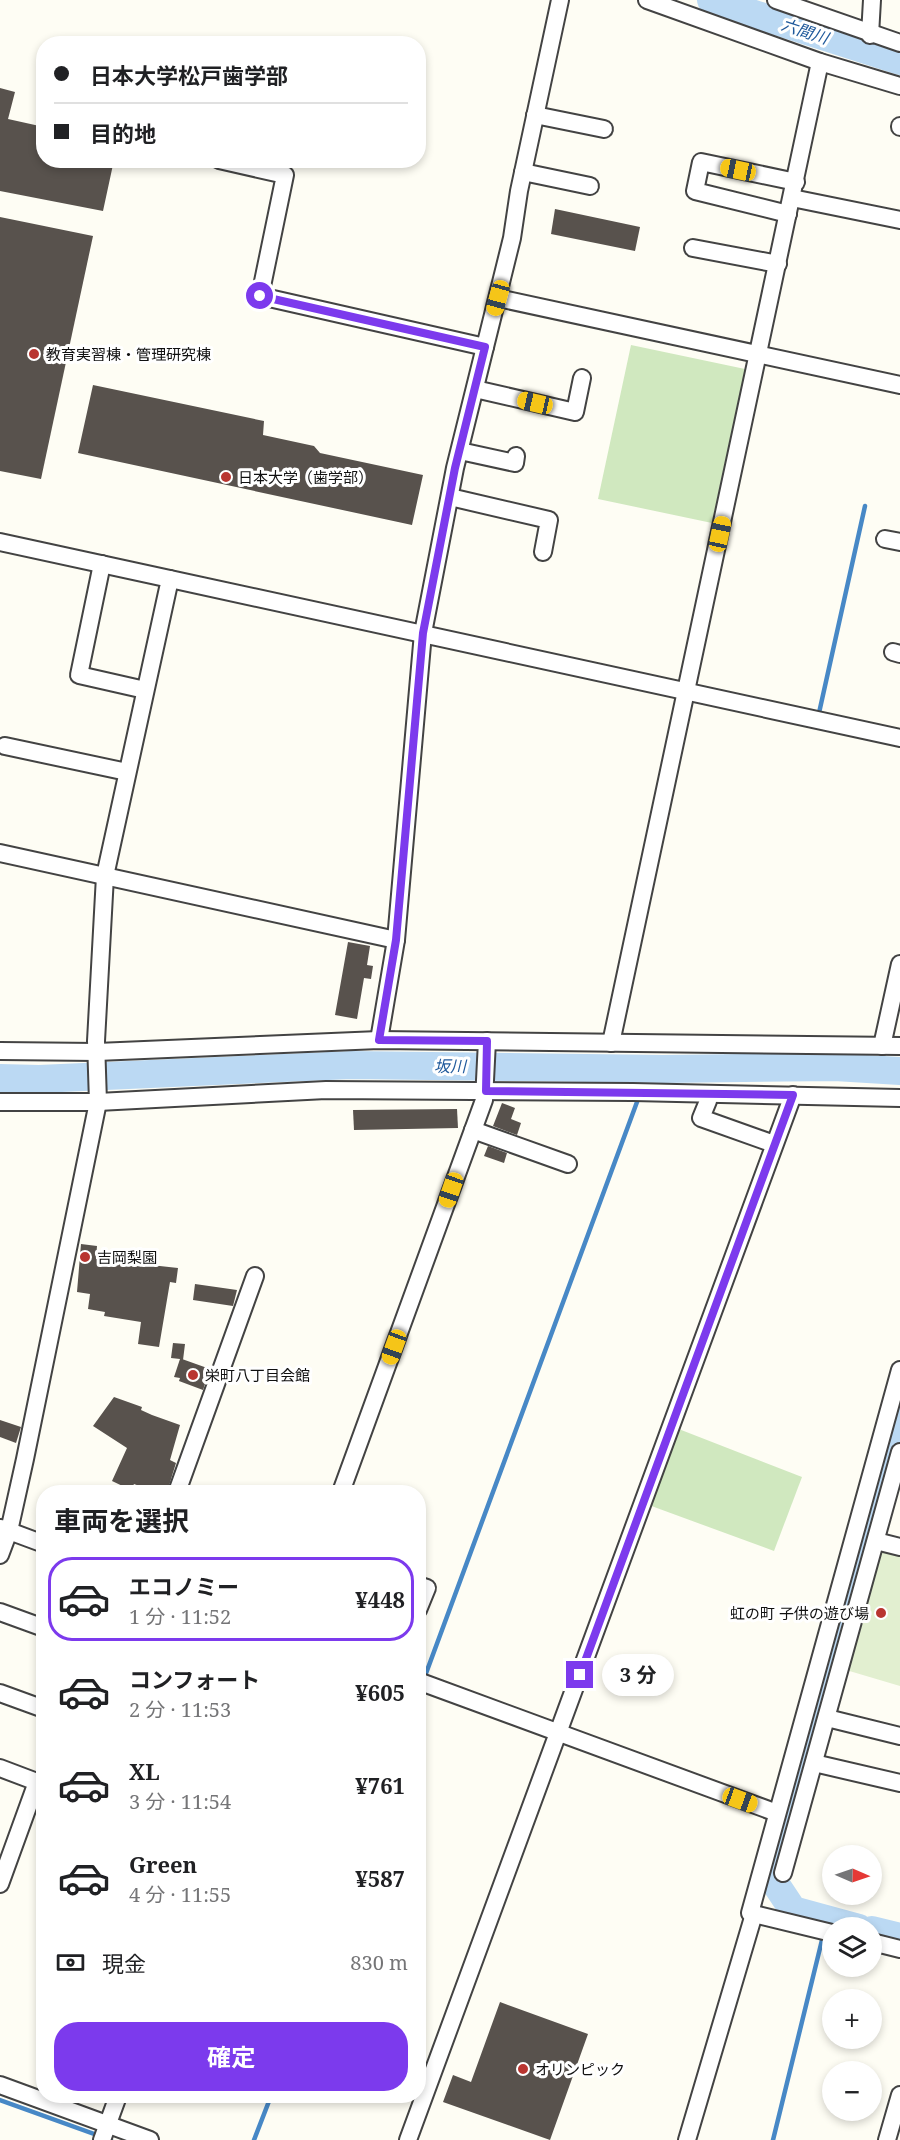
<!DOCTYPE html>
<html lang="ja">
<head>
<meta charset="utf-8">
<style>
	:root { --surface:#fff; --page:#f6f6f6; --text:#202124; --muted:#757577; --line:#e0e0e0; --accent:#7c3aed }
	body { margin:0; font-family:"Noto Serif","Noto Sans JP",serif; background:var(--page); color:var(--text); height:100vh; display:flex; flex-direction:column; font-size:22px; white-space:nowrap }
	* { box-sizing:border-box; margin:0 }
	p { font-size:20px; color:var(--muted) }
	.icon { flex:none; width:33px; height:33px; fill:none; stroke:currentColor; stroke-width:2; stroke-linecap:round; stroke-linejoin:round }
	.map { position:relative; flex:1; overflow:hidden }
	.panel { position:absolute; left:36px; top:1485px; width:390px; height:618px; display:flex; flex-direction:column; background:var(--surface); border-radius:24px; box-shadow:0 3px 9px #0003 }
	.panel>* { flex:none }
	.hud { position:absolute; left:36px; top:36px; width:390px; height:132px; border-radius:24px; box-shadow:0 3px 9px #0003; display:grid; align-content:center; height:132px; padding:0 18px; background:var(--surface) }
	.needle { width:39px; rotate:92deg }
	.controls { position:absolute; left:822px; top:1845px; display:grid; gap:12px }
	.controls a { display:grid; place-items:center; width:60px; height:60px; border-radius:50%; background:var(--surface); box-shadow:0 3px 9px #0003; font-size:30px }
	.end { position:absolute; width:27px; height:27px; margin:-14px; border:8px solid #7c3aed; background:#fff; box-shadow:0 0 0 3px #fff }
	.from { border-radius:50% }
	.bubble { position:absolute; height:42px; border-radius:21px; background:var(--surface); box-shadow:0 3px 9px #0003; font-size:20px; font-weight:700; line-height:42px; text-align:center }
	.car { position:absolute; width:18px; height:36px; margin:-18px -9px; border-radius:8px; box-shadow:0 0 4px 2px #0007; background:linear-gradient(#f5c518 24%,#345 0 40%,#f5c518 0 76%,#345 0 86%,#f5c518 0) }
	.hud b { display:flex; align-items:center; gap:21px; height:57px; font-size:22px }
	.hud b+b { border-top:2px solid var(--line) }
	.hud i { width:15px; height:15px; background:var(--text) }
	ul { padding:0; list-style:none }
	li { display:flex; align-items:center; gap:18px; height:84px; margin:0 12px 9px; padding:0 6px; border:3px solid transparent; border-radius:24px }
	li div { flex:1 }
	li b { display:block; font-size:22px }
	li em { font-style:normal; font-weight:700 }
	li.on { border-color:var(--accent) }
	li>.icon { width:54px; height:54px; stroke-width:1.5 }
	h2 { padding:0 18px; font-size:27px; line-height:72px }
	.pay { display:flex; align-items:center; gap:15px; height:66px; padding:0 18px; font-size:22px }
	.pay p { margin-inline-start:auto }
	.action { display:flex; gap:12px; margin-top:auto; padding:12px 18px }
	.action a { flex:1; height:69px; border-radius:24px; background:var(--accent); color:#fff; font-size:24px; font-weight:700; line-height:69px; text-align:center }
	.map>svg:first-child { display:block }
	.green { fill:#d0e8bf }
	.pitch { fill:#e2efd0 }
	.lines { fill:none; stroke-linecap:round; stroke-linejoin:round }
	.stream { stroke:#4788c6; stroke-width:4.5 }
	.river { stroke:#bbd9f3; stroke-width:28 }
	.building { fill:#58524d }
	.minor-casing { stroke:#434343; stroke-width:20 }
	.minor { stroke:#fff; stroke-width:16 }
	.route { stroke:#7c3aed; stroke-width:8 }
	.poi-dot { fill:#b93530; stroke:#fff; stroke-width:2 }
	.labels { text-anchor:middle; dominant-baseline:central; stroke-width:6; stroke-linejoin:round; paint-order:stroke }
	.poi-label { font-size:15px; fill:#101010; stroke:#fff; text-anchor:start }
	.water-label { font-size:16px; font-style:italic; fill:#205a9c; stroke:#fff }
</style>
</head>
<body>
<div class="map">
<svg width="900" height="2140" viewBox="0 0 900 2140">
	<rect width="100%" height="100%" fill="#fefdf4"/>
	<g class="green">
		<path d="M631,345L745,369L712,523L598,499Z"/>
		<path d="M671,1426L802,1477L774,1551L646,1504Z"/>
	</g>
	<path class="pitch" d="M879,1550L900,1556V1686L846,1670Z"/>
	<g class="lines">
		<g class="stream">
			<path d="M819,713L865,506"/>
			<path d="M418,1695L637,1102"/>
			<path d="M0,2100L111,2140"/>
			<path d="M254,2140L271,2096"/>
			<path d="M773,2140L823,1936"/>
		</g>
		<g class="river">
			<path d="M711,0L900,61"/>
			<path d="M0,1078L39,1079L351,1065L663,1069L835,1067L900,1071"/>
			<path d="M859,1928L793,1910L771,1877L900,1415"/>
			<path d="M872,1930L900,1937"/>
		</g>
	</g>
	<g class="building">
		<path d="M0,88L15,92L8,119L44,127V160H114L103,211L0,191Z"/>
		<path d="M555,209L640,227L635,251L551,234Z"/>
		<path d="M0,217L93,236L41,479L0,471Z"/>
		<path d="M93,385L264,421L263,435L314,446L320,453L423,475L412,525L78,453Z"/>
		<path d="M348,942L370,946L367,965L373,966L371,979L364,978L357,1019L335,1015Z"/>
		<path d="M502,1103L515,1108L511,1119L521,1123L517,1135L493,1126Z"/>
		<path d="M457,1109L458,1128L354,1130L353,1110Z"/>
		<path d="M488,1146L507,1153L504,1163L484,1156Z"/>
		<path d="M81,1244L97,1246L96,1259L178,1268L176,1283L170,1282L159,1347L138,1344L141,1322L104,1316L105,1312L88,1309L90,1294L77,1292Z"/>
		<path d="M195,1284L237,1290L233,1306L193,1300Z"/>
		<path d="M173,1343L185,1344L183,1360L182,1359L210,1369L203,1390L179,1381L180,1378L174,1377L180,1359L171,1358Z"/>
		<path d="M114,1397L142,1407L141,1410L152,1415L180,1425L170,1460L176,1463L167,1492H155L134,1484L131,1490L112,1481L127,1448L93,1426Z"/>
		<path d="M0,1420L21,1427L16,1443L0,1437Z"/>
		<path d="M500,2002L588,2034L550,2140L443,2102L453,2075L471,2082Z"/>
	</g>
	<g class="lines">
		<defs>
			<g id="minor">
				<path d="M647,0L820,62L900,86"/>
				<path d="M776,0L900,43"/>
				<path d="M870,35L872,0"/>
				<path d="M535,115L604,129"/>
				<path d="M900,127V126"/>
				<path d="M219,160L285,175L260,296L485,347"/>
				<path d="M523,172L590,186"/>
				<path d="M792,198L900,220"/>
				<path d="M788,214L695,191L701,162L796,182"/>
				<path d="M693,248L778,264"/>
				<path d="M498,298L900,385"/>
				<path d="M475,389L575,412L582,378"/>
				<path d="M460,451L515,463L516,456"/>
				<path d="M450,497L549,520L543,552"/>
				<path d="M885,539L900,542"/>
				<path d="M0,542L170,579L105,876L96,1041L98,1102L25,1459L9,1531L0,1555"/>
				<path d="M102,564L79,675L145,690"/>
				<path d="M170,579L900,738"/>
				<path d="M893,652L900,654"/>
				<path d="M5,746L127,772"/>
				<path d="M0,853L396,940"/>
				<path d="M379,1040L396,940L423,633L455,468L512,238L519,191L560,0"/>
				<path d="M611,1043L820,62"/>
				<path d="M882,1046L900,964"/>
				<path d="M0,1051L97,1052L379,1040L900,1046"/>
				<path d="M708,1101L701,1118L774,1144"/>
				<path d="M0,1102H98L326,1090L633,1092L900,1098"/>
				<path d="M473,1130L568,1164"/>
				<path d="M177,1492L255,1276"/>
				<path d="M341,1492L484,1100L487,1041"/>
				<path d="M1,1528L44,1544"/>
				<path d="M876,1541L900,1547"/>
				<path d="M418,1585L427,1588L418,1610"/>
				<path d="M0,1612L44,1628"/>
				<path d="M418,1681L777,1813"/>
				<path d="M0,1693L44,1709"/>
				<path d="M827,1718L900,1736"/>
				<path d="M814,1763L900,1783"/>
				<path d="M0,1768L37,1782L0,1884"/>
				<path d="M783,1873L900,1452"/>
				<path d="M832,1933L750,1913L900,1370"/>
				<path d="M872,1942L900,1949"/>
				<path d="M0,2085L150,2140"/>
				<path d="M102,2140L118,2096"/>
				<path d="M408,2140L793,1095"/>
				<path d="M687,2140L754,1914"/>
				<path d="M887,2140L900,2095"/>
			</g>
		</defs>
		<use href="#minor" class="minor-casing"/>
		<use href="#minor" class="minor"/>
	</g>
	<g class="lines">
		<path class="route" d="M260,296L485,347L455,468L423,633L396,940L379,1040L487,1041L486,1091L793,1095L580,1675"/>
	</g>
	<g class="poi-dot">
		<circle cx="34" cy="354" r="6"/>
		<circle cx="226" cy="477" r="6"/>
		<circle cx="85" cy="1257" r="6"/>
		<circle cx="193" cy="1375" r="6"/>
		<circle cx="881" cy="1613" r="6"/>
		<circle cx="523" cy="2069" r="6"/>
	</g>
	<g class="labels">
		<g class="poi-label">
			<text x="46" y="354">教育実習棟・管理研究棟</text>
			<text x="238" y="477">日本大学（歯学部）</text>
			<text x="97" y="1257">吉岡梨園</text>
			<text x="205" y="1375">栄町八丁目会館</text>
			<text x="869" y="1613" text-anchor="end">虹の町 子供の遊び場</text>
			<text x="535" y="2069">オリンピック</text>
		</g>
		<g class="water-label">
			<text transform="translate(805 31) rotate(18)">六間川</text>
			<text x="450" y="1066">坂川</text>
		</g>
	</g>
</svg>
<div class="controls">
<a><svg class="needle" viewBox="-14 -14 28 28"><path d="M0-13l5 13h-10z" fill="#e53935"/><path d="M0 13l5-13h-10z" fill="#757577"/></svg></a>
<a><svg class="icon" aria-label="layers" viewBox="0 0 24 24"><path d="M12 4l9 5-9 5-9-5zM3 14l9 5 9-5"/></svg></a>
<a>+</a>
<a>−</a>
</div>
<i class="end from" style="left:260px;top:296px"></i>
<i class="end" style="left:580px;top:1675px"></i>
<div class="bubble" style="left:602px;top:1654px;width:72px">3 分</div>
<i class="car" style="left:738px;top:170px;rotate:282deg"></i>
<i class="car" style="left:498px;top:298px;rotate:195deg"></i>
<i class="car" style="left:535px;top:403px;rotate:283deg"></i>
<i class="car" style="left:720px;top:534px;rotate:12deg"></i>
<i class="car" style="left:451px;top:1190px;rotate:199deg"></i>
<i class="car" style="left:394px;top:1347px;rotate:200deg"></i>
<i class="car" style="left:740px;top:1800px;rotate:110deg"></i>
<div class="hud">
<b><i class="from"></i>日本大学松戸歯学部</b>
<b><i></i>目的地</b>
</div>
<section class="panel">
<h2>車両を選択</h2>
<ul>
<li class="on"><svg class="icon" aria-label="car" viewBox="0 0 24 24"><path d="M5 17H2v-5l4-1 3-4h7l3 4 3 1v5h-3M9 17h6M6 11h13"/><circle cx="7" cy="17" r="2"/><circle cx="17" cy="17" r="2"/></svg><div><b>エコノミー</b><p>1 分 · 11:52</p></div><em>¥448</em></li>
<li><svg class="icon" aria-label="car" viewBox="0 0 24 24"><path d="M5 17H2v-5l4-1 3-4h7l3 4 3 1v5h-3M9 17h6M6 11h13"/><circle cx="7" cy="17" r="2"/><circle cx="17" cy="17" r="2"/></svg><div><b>コンフォート</b><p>2 分 · 11:53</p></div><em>¥605</em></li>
<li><svg class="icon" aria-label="car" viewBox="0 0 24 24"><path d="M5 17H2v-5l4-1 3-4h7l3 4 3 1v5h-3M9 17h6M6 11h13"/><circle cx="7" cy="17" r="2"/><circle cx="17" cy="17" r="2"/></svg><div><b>XL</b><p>3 分 · 11:54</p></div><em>¥761</em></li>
<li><svg class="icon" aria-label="car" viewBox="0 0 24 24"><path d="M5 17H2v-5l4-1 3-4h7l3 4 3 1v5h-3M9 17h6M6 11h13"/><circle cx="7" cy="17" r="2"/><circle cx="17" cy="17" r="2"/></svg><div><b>Green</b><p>4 分 · 11:55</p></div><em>¥587</em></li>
</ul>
<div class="pay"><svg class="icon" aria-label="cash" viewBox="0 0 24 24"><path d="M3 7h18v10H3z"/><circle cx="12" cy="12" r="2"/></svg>現金<p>830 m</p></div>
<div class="action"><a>確定</a></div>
</section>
</div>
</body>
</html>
